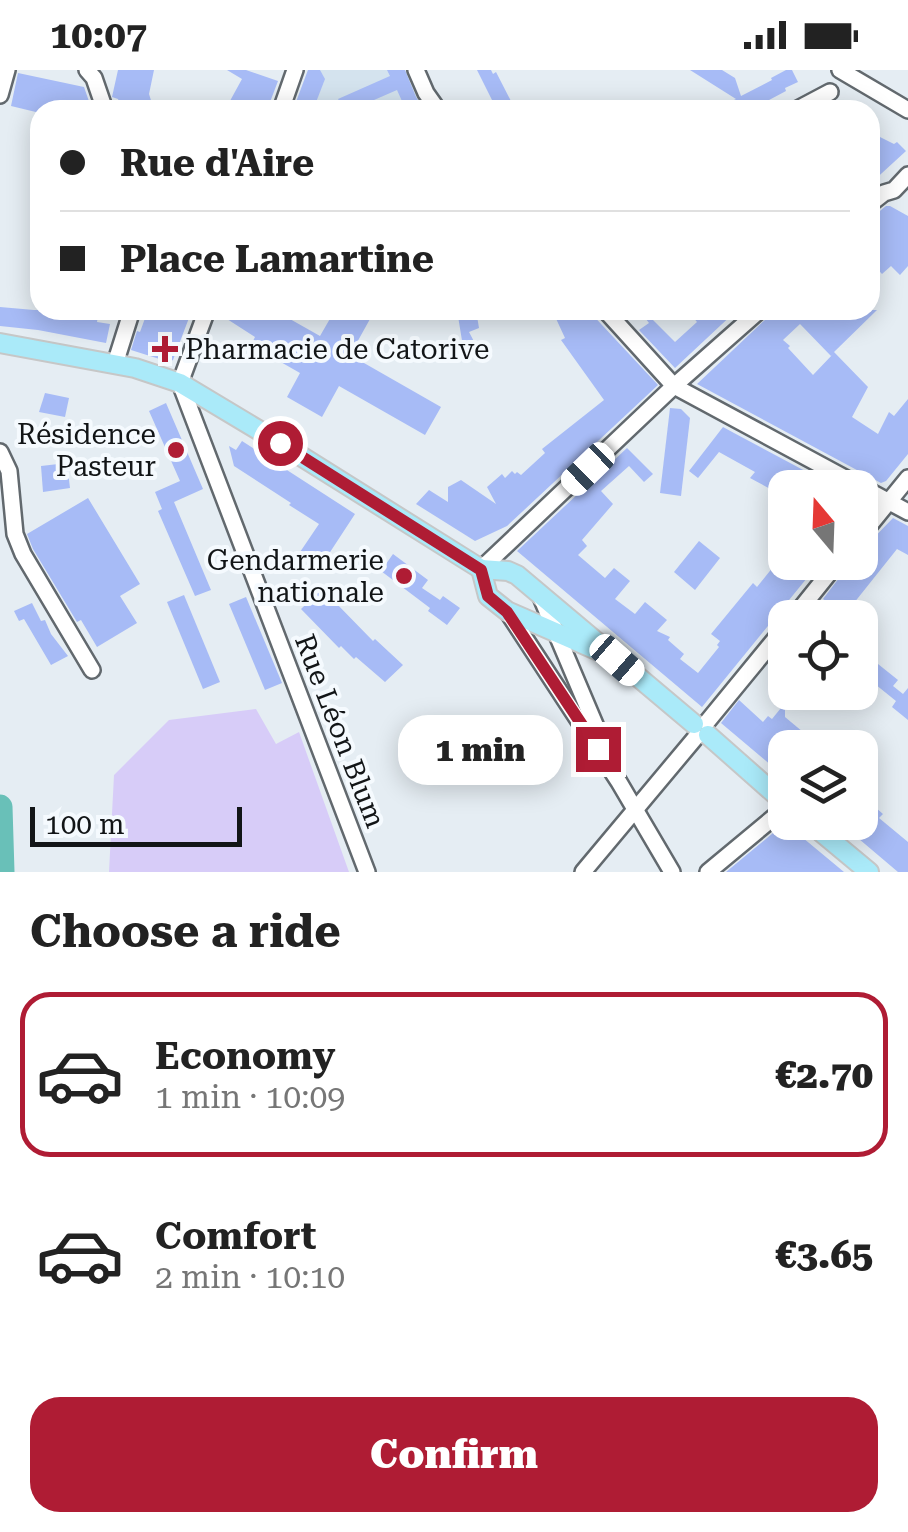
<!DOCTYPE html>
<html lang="en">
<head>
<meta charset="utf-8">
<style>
	:root { --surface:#fff; --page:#f2f2f2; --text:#222; --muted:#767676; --line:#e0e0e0; --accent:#af1c34 }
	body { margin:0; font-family:"Roboto Serif",serif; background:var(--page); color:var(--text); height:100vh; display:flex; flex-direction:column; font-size:38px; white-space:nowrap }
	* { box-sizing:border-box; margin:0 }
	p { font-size:32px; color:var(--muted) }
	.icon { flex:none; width:55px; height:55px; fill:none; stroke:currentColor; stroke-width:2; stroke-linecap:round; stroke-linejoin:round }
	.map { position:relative; height:802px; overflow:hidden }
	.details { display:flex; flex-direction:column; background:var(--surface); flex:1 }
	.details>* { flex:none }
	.top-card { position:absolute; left:30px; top:30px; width:850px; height:220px; border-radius:30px; box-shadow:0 5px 25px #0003; display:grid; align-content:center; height:220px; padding:0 30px; background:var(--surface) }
	.needle { width:65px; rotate:341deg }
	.fabs { position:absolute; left:768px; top:400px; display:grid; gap:20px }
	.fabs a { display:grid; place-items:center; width:110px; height:110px; border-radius:20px; background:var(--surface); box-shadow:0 5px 25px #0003; font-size:50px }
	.scale { position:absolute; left:30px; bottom:25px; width:212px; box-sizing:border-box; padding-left:10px; border:5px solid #121517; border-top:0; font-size:28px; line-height:35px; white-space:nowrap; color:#121517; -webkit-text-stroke:8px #f5fafe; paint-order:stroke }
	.end { position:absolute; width:45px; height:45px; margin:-22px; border:12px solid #af1c34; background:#fff; box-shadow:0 0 0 5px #fff }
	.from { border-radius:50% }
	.bubble { position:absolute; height:70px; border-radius:30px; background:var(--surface); box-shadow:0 5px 25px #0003; font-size:32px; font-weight:800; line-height:70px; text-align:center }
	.car { position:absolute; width:30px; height:60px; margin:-30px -15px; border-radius:12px; box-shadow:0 0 8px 2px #0007; background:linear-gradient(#fff 24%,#345 0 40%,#fff 0 76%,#345 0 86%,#fff 0) }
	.top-card b { display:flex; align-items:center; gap:35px; height:95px; font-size:38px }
	.top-card b+b { border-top:2px solid var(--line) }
	.top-card i { width:25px; height:25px; background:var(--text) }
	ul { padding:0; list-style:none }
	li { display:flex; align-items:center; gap:30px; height:165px; margin:0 20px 15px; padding:0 10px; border:5px solid transparent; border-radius:30px }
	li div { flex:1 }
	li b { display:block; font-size:38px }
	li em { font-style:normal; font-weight:800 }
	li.on { border-color:var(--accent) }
	li>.icon { width:90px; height:90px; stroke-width:1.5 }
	h2 { padding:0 30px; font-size:45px; line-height:120px }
	.cta { display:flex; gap:20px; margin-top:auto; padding:20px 30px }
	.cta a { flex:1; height:115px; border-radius:30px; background:var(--accent); color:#fff; font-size:40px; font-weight:800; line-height:115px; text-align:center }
	.status { display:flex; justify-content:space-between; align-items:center; height:70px; padding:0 50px; background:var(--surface); direction:ltr }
	.status svg { height:28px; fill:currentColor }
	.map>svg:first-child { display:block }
	.built { fill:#d4e3ee }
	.green { fill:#d7ccf8 }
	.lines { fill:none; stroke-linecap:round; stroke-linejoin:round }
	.river { stroke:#69c0b8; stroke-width:25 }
	.building { fill:#a7bbf6; fill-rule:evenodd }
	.minor-casing { stroke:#62696e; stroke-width:20 }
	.major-casing { stroke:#c6c7c7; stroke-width:22 }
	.minor { stroke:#fff; stroke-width:15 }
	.major { stroke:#aaeaf9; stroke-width:18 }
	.route { stroke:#af1c34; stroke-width:12 }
	.poi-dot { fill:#af1c34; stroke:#f5fafe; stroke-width:4 }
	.labels { text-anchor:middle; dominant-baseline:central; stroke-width:8; stroke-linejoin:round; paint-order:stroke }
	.poi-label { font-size:28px; fill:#121517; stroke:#f5fafe; text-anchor:end }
	.street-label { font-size:28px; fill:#121517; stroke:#f5fafe }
</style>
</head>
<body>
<div class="status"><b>10:07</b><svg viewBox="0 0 49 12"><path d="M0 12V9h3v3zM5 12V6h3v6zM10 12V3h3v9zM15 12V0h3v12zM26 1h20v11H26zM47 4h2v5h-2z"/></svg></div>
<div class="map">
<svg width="908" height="802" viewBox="0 0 908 802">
	<rect width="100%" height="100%" fill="#e5edf3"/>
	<path class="built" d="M308,0H405L425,40H293Z"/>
	<path class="green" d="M256,639L276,674L299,662L349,802H109L114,705L169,650Z"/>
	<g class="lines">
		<path class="river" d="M0,737L2,802"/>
	</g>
	<g class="building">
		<path d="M118,0H154L149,24L154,40H122L118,29L112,27Z"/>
		<path d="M227,0H246L278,11L267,40H225L242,9Z"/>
		<path d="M308,0H320L325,9L313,40H293Z"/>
		<path d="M387,0H405L416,27L424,40H406L397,20L351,40H345L338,29L390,6Z"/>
		<path d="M477,0H491L493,4L496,2L513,35L504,40H497Z"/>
		<path d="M690,0H722L735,8L741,26L772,10L771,8L786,0H792L798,12L785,18L786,21L750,40H713L736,29Z"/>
		<path d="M18,3L84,17L92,40H40V43L11,36Z"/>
		<path d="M870,62L894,74L897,72L906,81L870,114Z"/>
		<path d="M886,136H890L908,146V196L900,205L891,196L882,204L870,191V149Z"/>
		<path d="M0,237L34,240H99L97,252L110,254L106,273L38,260L0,256Z"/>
		<path d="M148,240H192L173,290L169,292L131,280L137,261L140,262Z"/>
		<path d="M233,240H274L320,266L335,240H375L350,285L441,337L425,365L339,316L322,347L287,327L300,303L251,275L255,267L227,249Z"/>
		<path d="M457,240H476L479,258L469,262L479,281L465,289Z"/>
		<path d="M552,240H588L658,315L507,456L475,471L416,434L429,420L448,432V417L461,410L496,434L487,417L502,404L505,408L512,401L515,404L517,402L521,405L545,383L542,379L604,330L561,270L565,268Z"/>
		<path d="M639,240H667L653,250L675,272L697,252L687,240H737L675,298L639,260L649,253Z"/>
		<path d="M774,240H877L834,282L868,317L852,347L878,364L889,342L894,346L908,329V384L886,411L881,413L697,314L767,248ZM800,254L831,286L833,284L813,305L788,278L790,276L783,270Z"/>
		<path d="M45,323L69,328L65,347L39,342Z"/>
		<path d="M166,333L203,419L174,432L211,520L195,526L158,441L162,439L155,422L180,411L149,341Z"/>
		<path d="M670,338L681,339L690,348L681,426L660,423Z"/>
		<path d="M723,357L734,363L837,418H785V427L750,408L755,402L719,382L698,408L689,401Z"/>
		<path d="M242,371L355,444L319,499L298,485L319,454L289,435L291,433L234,396L229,376L236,380Z"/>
		<path d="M627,378L653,404L644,412L629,396L601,421L613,434L582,470L587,476L578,485L605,508L614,498L630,511L615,529L635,544L645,532L667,550L657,561L670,567L668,570L684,584L680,589L698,603L719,577L717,575L720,571L711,564L753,513L757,517L782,486L785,488V492H820L702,637L517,481Z"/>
		<path d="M67,393L70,418L43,422L41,396Z"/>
		<path d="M88,428L140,514L120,526L137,553L97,577L81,550L77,552L33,479L27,464Z"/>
		<path d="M893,448L908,456V485L897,479L842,548H819L830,534L823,529L849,495L860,504V482Z"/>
		<path d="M699,471L720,488L695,520L674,502Z"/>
		<path d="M393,484L428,510L422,518L440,530L443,526L460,538L447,555L428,541L430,538L381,501Z"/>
		<path d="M320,521L332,533L334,531L373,571L375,569L403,595L385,612L356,587L354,589L341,576L339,578L301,539Z"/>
		<path d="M184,525L220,612L203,619L167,532Z"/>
		<path d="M246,527L282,613L265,620L229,534Z"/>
		<path d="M32,533L41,551L45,550L51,564L68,586L51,595L24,549L19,551L14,541Z"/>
		<path d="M860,586L875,598L878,594L898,610L893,616L903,624L908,618V650L892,637L896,631L860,602Z"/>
		<path d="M739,630L763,652L768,646L772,649L785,633V647L803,662L790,678H785V707L721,653Z"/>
		<path d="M860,724L883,744L879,748L908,772V802H898L839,752H860Z"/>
		<path d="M785,753L844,802H726L761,773Z"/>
	</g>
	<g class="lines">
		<defs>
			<g id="minor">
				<path d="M87,0L94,8L105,40"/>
				<path d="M416,0L426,23L438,40"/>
				<path d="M840,0L908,40"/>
				<path d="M0,25L7,0"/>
				<path d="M281,40L295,0"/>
				<path d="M796,40L830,22"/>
				<path d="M870,134L884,123L894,120L908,105"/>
				<path d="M207,240L180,313L367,802"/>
				<path d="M605,240L674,316L908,442"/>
				<path d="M115,294L132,240"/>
				<path d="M0,382L9,401L15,464L23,484L92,600"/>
				<path d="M860,467L908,408"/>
				<path d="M481,499L674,316L760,240"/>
				<path d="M541,527L602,671"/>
				<path d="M507,541L619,712L672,802"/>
				<path d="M793,548L838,492"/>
				<path d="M707,652L785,557"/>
				<path d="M583,802L696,667"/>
				<path d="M708,802L785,738"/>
			</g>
			<g id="major">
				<path d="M0,273L135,298L180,313L280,373L481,499"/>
				<path d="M481,499L508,501L517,505L694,654"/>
				<path d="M481,499L488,526L507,541L601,582"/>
				<path d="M708,665L785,733"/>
				<path d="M809,752L869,802"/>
			</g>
		</defs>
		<use href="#minor" class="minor-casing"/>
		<use href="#major" class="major-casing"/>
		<use href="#minor" class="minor"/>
		<use href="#major" class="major"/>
	</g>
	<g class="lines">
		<path class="route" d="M280,373L481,500L488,526L507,542L598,679"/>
	</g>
	<g class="poi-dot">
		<path d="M160 264h10v10h10v10h-10v10h-10v-10h-10v-10h10z"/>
		<circle cx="176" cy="380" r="10"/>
		<circle cx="404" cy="506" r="10"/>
	</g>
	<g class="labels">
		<g class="poi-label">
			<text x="185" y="279" text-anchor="start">Pharmacie de Catorive</text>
			<text x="156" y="364">Résidence<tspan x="156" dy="32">Pasteur</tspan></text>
			<text x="384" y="490">Gendarmerie<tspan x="384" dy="32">nationale</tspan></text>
		</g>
		<g class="street-label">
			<text transform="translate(340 661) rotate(69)">Rue Léon Blum</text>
		</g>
	</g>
</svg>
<div class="fabs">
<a><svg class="needle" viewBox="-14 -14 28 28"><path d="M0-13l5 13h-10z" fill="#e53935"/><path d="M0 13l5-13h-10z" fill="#767676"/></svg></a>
<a><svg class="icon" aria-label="locate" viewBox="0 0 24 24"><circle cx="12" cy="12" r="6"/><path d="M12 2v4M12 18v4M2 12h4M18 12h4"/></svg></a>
<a><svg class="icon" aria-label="layers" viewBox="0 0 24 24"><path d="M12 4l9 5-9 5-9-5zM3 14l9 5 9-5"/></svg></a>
</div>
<div class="scale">100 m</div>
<i class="end from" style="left:280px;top:373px"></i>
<i class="end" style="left:598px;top:679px"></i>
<div class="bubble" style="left:398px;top:645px;width:165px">1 min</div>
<i class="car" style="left:588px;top:399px;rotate:226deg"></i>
<i class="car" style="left:617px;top:590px;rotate:131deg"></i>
<div class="top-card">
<b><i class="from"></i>Rue d'Aire</b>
<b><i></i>Place Lamartine</b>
</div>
</div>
<section class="details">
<h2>Choose a ride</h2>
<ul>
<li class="on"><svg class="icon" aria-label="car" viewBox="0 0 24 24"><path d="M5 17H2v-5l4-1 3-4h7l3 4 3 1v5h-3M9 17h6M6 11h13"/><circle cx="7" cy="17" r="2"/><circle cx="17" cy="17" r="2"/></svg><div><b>Economy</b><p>1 min · 10:09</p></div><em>€2.70</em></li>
<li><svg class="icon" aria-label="car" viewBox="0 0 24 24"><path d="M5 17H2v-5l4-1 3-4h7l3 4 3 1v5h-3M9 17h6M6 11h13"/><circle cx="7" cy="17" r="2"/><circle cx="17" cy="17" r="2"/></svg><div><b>Comfort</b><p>2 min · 10:10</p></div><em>€3.65</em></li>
</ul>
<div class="cta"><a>Confirm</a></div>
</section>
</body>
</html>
